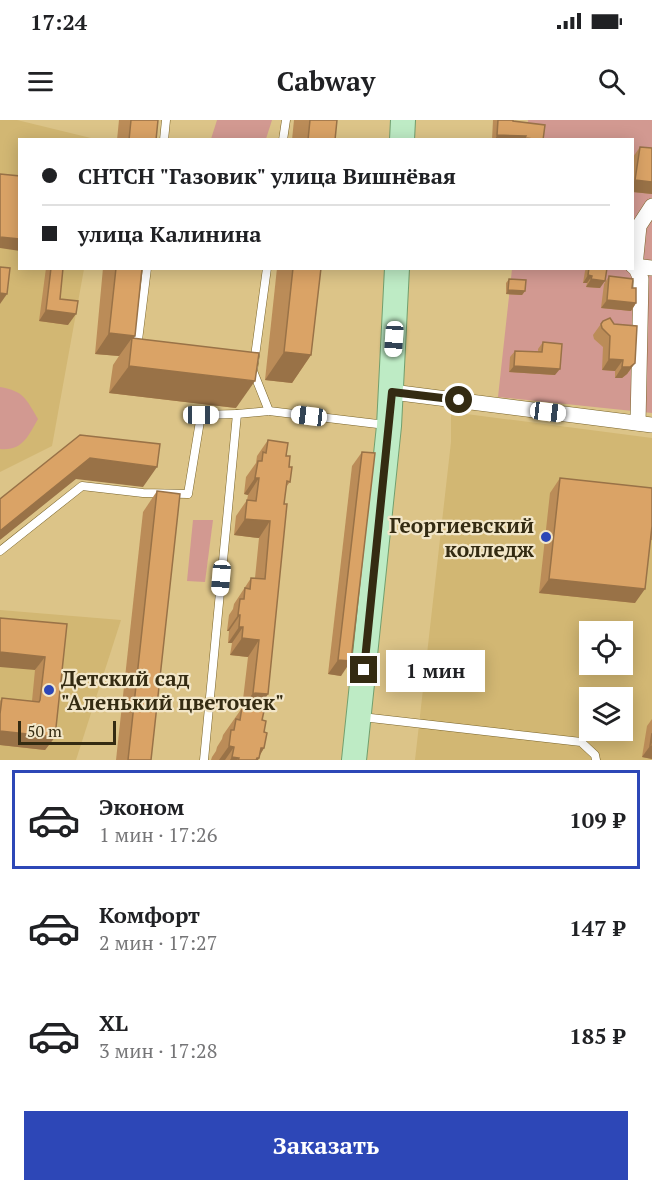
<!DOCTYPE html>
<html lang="ru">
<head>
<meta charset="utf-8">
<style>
	:root { --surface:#fff; --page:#f2f2f2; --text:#202124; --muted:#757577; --line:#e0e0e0; --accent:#2d47b7 }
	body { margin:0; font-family:"PT Serif",serif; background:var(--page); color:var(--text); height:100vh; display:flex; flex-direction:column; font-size:22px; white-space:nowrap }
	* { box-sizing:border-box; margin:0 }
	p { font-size:20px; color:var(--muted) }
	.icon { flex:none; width:33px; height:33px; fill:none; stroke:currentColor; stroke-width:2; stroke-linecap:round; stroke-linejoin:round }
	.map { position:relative; height:640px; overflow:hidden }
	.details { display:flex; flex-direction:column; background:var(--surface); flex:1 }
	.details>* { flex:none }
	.hud { position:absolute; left:18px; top:18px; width:616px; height:132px; border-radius:0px; box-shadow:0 3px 15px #0003; display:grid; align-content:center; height:132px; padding:0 24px; background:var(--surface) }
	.fabs { position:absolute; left:579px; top:501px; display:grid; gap:12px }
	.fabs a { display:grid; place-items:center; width:54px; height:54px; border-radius:0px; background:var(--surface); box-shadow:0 3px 15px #0003; font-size:30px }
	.scale { position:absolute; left:18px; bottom:15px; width:98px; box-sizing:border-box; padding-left:6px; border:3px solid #342b12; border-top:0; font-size:16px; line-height:21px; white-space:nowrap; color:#342b12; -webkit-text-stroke:4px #f2e6c8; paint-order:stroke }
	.end { position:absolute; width:27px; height:27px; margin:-14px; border:8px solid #342b12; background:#fff; box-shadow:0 0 0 3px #fff }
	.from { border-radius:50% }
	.bubble { position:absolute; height:42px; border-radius:0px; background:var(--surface); box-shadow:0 3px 15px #0003; font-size:20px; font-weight:600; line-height:42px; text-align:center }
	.car { position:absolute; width:18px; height:36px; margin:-18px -9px; border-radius:8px; box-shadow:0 0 4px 2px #0007; background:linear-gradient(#fff 24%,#345 0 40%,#fff 0 76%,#345 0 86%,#fff 0) }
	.hud b { display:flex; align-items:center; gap:21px; height:57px; font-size:22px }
	.hud b+b { border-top:2px solid var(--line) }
	.hud i { width:15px; height:15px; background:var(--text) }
	ul { padding:10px 0 0; list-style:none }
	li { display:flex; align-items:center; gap:18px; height:99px; margin:0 12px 9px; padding:0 12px; border:3px solid transparent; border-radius:0px }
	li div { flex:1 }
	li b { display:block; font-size:22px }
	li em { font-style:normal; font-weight:600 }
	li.active { border-color:var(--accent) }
	li>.icon { width:54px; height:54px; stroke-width:1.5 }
	.cta { display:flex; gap:12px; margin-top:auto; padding:12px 24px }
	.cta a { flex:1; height:69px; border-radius:0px; background:var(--accent); color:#fff; font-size:24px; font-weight:600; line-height:69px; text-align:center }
	.status { display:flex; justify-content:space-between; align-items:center; height:42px; padding:0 30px; background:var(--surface); direction:ltr }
	.status svg { height:16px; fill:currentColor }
	header { display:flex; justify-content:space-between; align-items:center; height:78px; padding:0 24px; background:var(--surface); font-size:27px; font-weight:600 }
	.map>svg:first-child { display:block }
	.built { fill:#d2b773; fill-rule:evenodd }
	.green { fill:#d29991 }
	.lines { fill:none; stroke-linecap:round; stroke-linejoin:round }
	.lane-casing { stroke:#796328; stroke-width:9 }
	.street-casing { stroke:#796328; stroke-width:16 }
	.primary-casing { stroke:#729f6e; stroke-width:26 }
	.lane { stroke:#fff; stroke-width:8 }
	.street { stroke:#fff; stroke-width:15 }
	.primary { stroke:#beebc5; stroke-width:24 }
	.wall { fill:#bb8c58 }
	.shaded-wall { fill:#997247 }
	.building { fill:#daa366; stroke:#997247; stroke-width:1.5 }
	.route { stroke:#342b12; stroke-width:8 }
	.poi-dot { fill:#2d47b7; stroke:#f2e6c8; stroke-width:2 }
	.labels { text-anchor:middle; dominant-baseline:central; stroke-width:4.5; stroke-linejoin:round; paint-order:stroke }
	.poi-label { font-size:21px; font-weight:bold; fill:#342b12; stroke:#f2e6c8; text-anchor:end }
</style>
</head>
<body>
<div class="status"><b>17:24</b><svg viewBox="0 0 49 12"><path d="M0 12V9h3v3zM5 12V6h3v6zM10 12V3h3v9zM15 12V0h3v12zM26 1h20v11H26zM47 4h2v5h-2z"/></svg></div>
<header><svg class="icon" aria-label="menu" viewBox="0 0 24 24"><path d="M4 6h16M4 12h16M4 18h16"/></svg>Cabway<svg class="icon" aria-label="search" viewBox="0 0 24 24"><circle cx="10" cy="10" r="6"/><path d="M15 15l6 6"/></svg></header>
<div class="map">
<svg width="652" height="640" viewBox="0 0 652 640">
	<rect width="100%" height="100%" fill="#dcc488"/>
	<g class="built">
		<path d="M0,0H17L95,19L20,20V148L84,149L52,326L0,352Z"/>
		<path d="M451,292L652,318V640H415L451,322ZM590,512H622V544H590ZM590,578H622V610H590Z"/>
		<path d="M0,490L121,500L76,640H0Z"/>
	</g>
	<g class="green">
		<path d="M217,0H272L266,19H211Z"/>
		<path d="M528,0H652V293L498,277L512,149L633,148V20L526,19Z"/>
		<path d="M0,267C24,271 26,279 38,299C28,316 23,331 0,329Z"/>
		<path d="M193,400H213L205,462L187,461Z"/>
	</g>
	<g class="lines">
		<defs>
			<g id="lane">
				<path d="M164,20L166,0"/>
				<path d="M283,20L286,0"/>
				<path d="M267,148L253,251L269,291"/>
				<path d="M137,228L147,148"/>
				<path d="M0,431L82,366L143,373L188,374L201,295L237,294"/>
				<path d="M362,597L581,622L595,635L596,640"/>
				<path d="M204,640L237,294L269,291L386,305"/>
			</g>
			<g id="street">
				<path d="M633,146L652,148"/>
				<path d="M392,272L652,305"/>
				<path d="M638,303L641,159L635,146L639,106L652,86"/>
			</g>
			<g id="primary">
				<path d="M402,20L403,0"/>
				<path d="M354,640L389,306L397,148"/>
			</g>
		</defs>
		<use href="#lane" class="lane-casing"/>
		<use href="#street" class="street-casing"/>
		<use href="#primary" class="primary-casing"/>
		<use href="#lane" class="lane"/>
		<use href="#street" class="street"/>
		<use href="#primary" class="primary"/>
	</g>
	<g class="wall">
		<path d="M119,0H158L156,20H117Z"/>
		<path d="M294,0H337L335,20H292Z"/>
		<path d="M493,0H513V1L543,20H492Z"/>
		<path d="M640,27L652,28V74L633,72V37Z"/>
		<path d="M46,148H51L60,179L68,205L39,201Z"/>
		<path d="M103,148H142L134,218L236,288L109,273L113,245L119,236L95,234Z"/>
		<path d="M277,148H321L311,235L292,263L265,260Z"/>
		<path d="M586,148H607L600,168L586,167L587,163H583L585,151Z"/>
		<path d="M609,156L632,168L636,183L631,191L601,188L604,164Z"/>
		<path d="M509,159L525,171L522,175L506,174V163Z"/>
		<path d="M603,201L635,243L627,254L622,258H615V251L602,250L603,227L594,219L593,215Z"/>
		<path d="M543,222L555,255L509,252L510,237L515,231L538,232V229Z"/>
		<path d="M268,320L286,336L289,347L290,362L286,367L284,384L268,574L257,590L262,600L264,628L260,635L258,640H211L212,637L216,631L217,627L222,619L223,615L242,588L248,537L230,535L232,523H228L229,511H227L229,495L233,489L234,484L251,458H255L259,418L234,415L236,396L247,380L248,375L244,374L246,357L256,343L257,336Z"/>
		<path d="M362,332L341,556L328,554L352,346Z"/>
		<path d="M560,358L652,368V420H650L635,483L539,473L550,373Z"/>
		<path d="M157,371L151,640H116L143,392Z"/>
		<path d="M67,504L55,617L45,630L0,625V581L2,578L32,581L35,550Z"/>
		<path d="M652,599V639L642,637L647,606Z"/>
	</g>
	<g class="shaded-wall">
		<path d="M497,15L526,16L524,20H495Z"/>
		<path d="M635,60L652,62V74L633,72V63Z"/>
		<path d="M0,117L20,119V131L0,128Z"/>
		<path d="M588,155L592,156L587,163H583Z"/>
		<path d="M591,159L605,161L600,168L586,167Z"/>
		<path d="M508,170L525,171L522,175L506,174Z"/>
		<path d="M0,173L7,174L0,184Z"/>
		<path d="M607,180L636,183L631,191L601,188Z"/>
		<path d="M46,190L76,194L68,205L39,201Z"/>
		<path d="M109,213L135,216L132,221V218L119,236L95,234Z"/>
		<path d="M284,232L311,235L292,263L265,260Z"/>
		<path d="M609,239L623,240L615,251L602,250Z"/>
		<path d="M635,243L627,254L622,258H615L622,247Z"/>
		<path d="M129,246L255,261L236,288L109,273Z"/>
		<path d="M514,246L560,249L555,255L509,252Z"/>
		<path d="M90,338L157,347L143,367L76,359L0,420V411Z"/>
		<path d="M255,358H259L248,375L244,374Z"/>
		<path d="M245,399L270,401L259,418L234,415Z"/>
		<path d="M549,459L645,469L635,483L539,473Z"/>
		<path d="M238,495H240L229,511H227Z"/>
		<path d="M239,507H243L232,523H228Z"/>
		<path d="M242,518L259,520L248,537L230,535Z"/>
		<path d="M0,532L45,537L35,550L0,547Z"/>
		<path d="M338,540L351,541L341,556L328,554Z"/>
		<path d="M253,573L268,574L257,591L242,589Z"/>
		<path d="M0,611L55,617L45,630L0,625Z"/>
		<path d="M229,626L234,627L225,640H219Z"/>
		<path d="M650,626L652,627V639L642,637Z"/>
		<path d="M261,628H264L258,638H259L258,640H252Z"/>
		<path d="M232,637L239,638L237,640H230Z"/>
	</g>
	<g class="building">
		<path d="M131,0H158L156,20H129Z"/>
		<path d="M310,0H337L335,20H308Z"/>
		<path d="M498,0H513V1L545,5L543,20L525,18L526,16L497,15Z"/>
		<path d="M640,27L652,28V62L635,60Z"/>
		<path d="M0,54L20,56V119L0,117Z"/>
		<path d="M0,147L10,148L7,174L0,173Z"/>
		<path d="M51,148H63L60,179L78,181L76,194L46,190Z"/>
		<path d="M116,148H142L135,216L109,213Z"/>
		<path d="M293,148H321L311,235L284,232Z"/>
		<path d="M589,148H607L605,161L591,159L592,156L588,155Z"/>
		<path d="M609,156L633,159L632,168H636V183L607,180Z"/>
		<path d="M509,159L526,160L525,171L508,170Z"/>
		<path d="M610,198L614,204L637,206L635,243L630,247H622L623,240L609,239L610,216L602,208L601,204L603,201Z"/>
		<path d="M132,218L259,233L255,261L129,246Z"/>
		<path d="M543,222L562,224L560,249L514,246L515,231L542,232Z"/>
		<path d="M80,315L160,324L157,347L90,338L0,411V379Z"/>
		<path d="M268,320L288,323L286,336H290L289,347H292L290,362L287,361L284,384H287L268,574L253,573L259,520L242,518L243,507H239L240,495H238L240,479H244L245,468L250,469L251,458L265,459L270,401L245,399L247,380L256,381L259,358H255L258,341H262L263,332L266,333Z"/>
		<path d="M362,332L375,333L351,541L338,540Z"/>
		<path d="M560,358L652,368V406L645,469L549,459Z"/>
		<path d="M157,371L180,374L151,640H128Z"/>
		<path d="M0,498L67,504L55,617L0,611V594L2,578L39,582L40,580L45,537L0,532Z"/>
		<path d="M242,587L264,591L262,600L266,601L264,612L267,613L264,628H261L259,638H257L256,640H238L239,638L232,637L234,627L229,626L231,610H234L236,599L240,600Z"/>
		<path d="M652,613V627L650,626Z"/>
	</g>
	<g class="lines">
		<path class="route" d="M364,550L392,272L459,280"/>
	</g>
	<g class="poi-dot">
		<circle cx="546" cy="417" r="6"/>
		<circle cx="49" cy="570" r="6"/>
	</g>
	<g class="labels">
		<g class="poi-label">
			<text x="534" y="405">Георгиевский<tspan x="534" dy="24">колледж</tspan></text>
			<text x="61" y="558" text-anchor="start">Детский сад<tspan x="61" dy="24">"Аленький цветочек"</tspan></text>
		</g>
	</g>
</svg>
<div class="fabs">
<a><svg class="icon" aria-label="locate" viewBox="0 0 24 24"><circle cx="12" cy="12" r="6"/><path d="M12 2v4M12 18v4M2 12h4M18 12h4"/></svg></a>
<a><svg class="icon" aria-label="layers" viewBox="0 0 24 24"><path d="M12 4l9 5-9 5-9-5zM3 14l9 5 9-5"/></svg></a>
</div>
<div class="scale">50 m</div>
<i class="end from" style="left:459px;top:280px"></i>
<i class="end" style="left:364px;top:550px"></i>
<div class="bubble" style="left:386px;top:530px;width:99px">1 мин</div>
<i class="car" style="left:394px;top:219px;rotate:184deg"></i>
<i class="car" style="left:548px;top:292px;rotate:97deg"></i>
<i class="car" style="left:201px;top:295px;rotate:90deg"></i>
<i class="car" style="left:309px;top:296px;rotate:277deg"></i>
<i class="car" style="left:221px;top:458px;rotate:185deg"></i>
<div class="hud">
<b><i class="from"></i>СНТСН &quot;Газовик&quot; улица Вишнёвая</b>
<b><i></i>улица Калинина</b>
</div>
</div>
<section class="details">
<ul>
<li class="active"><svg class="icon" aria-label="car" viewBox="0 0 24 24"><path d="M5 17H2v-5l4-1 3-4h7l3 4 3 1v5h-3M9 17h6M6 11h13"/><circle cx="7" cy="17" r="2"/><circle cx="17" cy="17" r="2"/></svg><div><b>Эконом</b><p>1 мин · 17:26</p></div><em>109 ₽</em></li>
<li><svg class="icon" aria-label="car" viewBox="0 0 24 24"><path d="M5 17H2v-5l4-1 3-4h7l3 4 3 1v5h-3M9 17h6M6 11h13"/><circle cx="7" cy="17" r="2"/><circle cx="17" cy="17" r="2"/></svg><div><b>Комфорт</b><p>2 мин · 17:27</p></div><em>147 ₽</em></li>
<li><svg class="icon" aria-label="car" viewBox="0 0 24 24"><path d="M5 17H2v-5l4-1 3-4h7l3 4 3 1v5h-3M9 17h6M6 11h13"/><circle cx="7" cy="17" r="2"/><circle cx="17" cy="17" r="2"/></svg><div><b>XL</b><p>3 мин · 17:28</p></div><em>185 ₽</em></li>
</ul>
<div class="cta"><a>Заказать</a></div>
</section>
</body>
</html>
